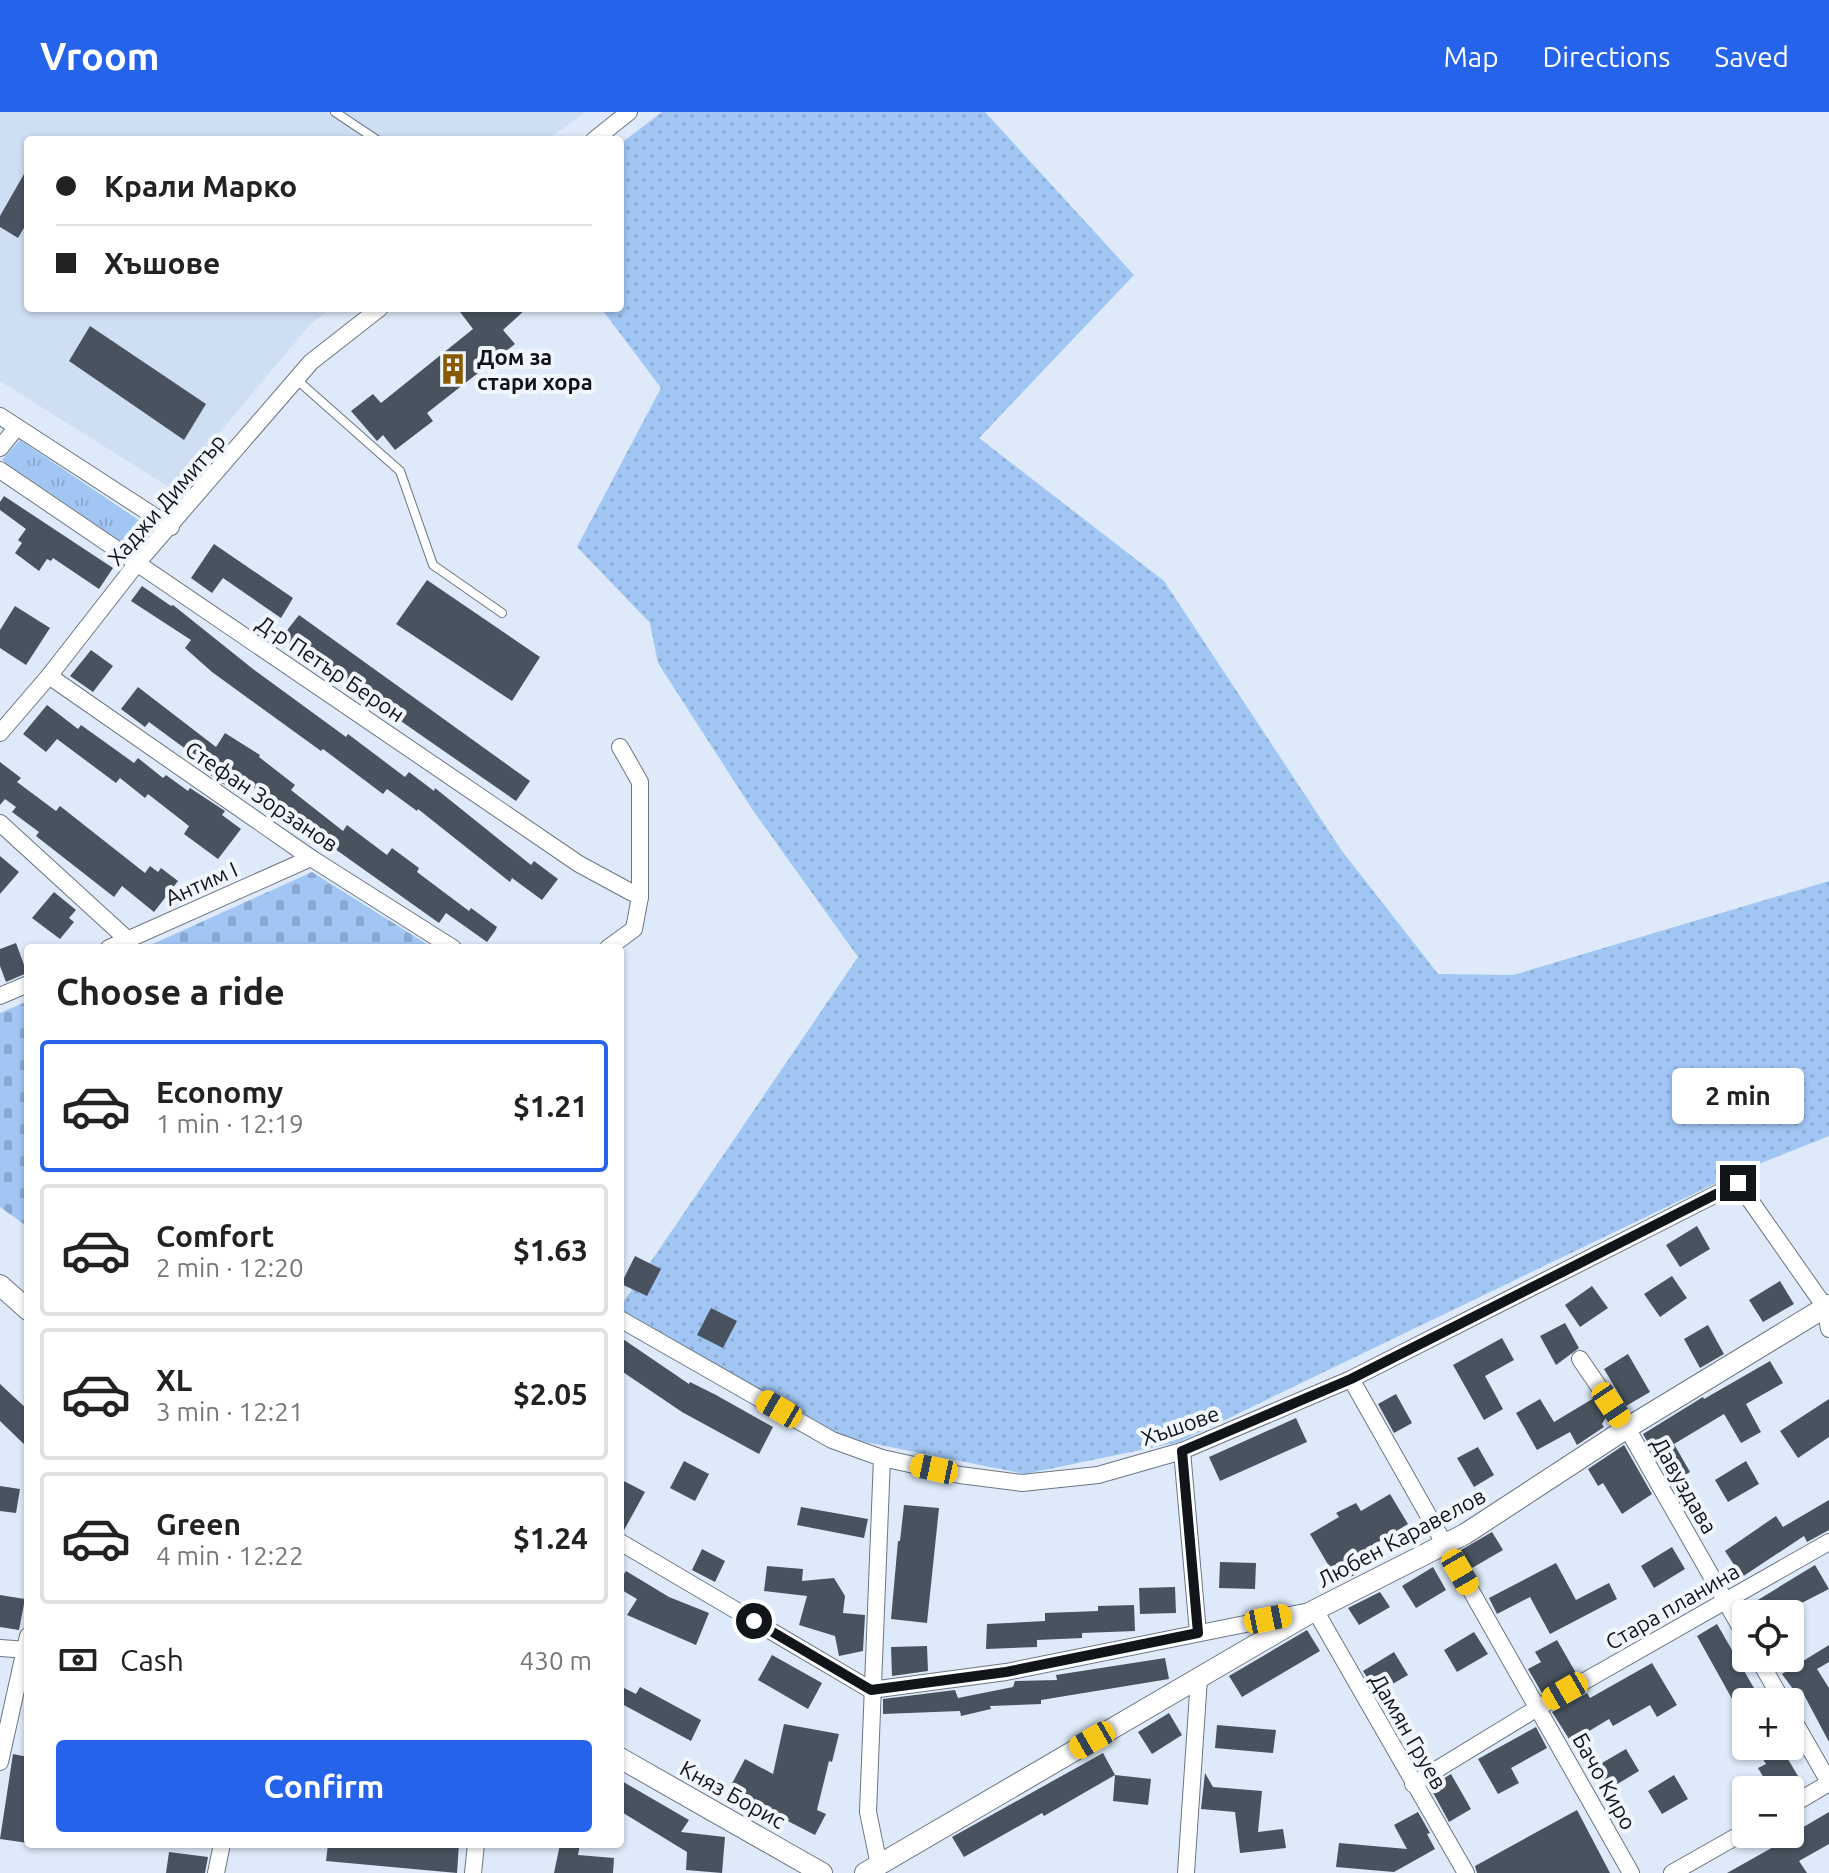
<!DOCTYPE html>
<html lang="en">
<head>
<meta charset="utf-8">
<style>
	:root { --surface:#fff; --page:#f2f2f2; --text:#222; --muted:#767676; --line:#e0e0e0; --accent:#2563eb }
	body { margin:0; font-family:Ubuntu,sans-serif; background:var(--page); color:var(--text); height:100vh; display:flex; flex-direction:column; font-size:30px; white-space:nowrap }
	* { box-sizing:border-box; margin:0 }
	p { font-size:26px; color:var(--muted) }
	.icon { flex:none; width:44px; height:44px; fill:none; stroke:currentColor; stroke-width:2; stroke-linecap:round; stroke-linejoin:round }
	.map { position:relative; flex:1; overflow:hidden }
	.side { position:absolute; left:24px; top:832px; width:600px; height:904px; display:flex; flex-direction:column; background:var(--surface); border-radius:8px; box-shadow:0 2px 6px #0004 }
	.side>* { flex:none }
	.banner { position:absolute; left:24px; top:24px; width:600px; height:176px; border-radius:8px; box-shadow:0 2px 6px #0004; display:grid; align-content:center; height:176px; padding:0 32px; background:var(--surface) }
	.buttons { position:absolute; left:1732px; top:1488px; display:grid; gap:16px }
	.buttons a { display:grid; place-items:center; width:72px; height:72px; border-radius:8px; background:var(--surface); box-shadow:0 2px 6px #0004; font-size:40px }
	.end { position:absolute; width:36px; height:36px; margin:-18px; border:10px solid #11151a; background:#fff; box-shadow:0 0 0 4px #fff }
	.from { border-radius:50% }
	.bubble { position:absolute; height:56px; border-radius:8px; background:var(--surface); box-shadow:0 2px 6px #0004; font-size:26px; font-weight:600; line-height:56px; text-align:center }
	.car { position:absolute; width:24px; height:48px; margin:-24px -12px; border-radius:10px; box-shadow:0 0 6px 2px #0007; background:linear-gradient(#f5c518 24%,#345 0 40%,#f5c518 0 76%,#345 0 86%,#f5c518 0) }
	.banner b { display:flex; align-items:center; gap:28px; height:76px; font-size:30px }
	.banner b+b { border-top:2px solid var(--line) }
	.banner i { width:20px; height:20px; background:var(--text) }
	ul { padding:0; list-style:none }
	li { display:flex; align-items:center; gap:24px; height:132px; margin:0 16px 12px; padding:0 16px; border:4px solid var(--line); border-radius:8px }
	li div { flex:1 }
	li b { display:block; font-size:30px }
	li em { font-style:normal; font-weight:600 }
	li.active { border-color:var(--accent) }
	li>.icon { width:72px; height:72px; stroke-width:1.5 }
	h2 { padding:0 32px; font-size:36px; line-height:96px }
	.pay { display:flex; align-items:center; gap:20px; height:88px; padding:0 32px; font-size:30px }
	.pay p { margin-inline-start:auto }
	.cta { display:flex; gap:16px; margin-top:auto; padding:16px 32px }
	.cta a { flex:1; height:92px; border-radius:8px; background:var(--accent); color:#fff; font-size:32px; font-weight:600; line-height:92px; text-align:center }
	header { display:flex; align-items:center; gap:48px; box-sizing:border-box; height:112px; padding:0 40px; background:var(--accent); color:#fff }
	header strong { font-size:38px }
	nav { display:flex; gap:44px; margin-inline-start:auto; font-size:28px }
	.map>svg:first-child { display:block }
	.built { fill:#cedff4 }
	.grass { fill:url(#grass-dots) }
	.cemetery { fill:url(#cemetery-stones) }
	.park { fill:url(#park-tufts) }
	.building { fill:#49535f }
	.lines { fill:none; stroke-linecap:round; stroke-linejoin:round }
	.service-casing { stroke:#6b7683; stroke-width:10 }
	.minor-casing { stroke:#6b7683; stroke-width:18 }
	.tertiary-casing { stroke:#6b7683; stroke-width:22 }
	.service { stroke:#fff; stroke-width:8 }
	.minor { stroke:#fff; stroke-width:16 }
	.tertiary { stroke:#fff; stroke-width:20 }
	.route { stroke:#11151a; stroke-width:10 }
	.labels { text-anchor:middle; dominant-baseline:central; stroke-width:8; stroke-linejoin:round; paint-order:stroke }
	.poi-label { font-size:22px; font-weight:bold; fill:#11151a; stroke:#f1f6fc; text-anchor:start }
	.street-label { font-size:22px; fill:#11151a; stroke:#f1f6fc }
</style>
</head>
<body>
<header>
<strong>Vroom</strong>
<nav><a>Map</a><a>Directions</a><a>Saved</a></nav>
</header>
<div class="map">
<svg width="1829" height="1761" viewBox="0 0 1829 1761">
	<defs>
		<pattern id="grass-dots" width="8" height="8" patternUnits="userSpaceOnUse" patternTransform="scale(2)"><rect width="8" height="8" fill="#a1c6f4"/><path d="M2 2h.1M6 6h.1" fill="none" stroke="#8aa9d1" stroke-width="1.8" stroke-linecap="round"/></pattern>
		<pattern id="cemetery-stones" width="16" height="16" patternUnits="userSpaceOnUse" patternTransform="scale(2)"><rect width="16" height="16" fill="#a1c6f4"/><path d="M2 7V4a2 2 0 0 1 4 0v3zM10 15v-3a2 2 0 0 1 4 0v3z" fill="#8aa9d1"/></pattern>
		<pattern id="park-tufts" width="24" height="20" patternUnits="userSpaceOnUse" patternTransform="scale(2)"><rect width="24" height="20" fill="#a1c6f4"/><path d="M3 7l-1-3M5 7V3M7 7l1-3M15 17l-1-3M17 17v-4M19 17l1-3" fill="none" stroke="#8aa9d1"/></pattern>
	</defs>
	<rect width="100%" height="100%" fill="#deeaf9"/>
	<path class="built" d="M0,0H585L547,28H28V196H331L308,215L172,377L0,269Z"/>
	<path class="grass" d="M662,0H985L1134,163L979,326L1164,469L1342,739L1438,862L1513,863L1829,769V1024L1741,1059L1179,1330L1025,1362L835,1324L620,1201V1195L858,845L752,697L658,551L650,511L577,435L661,276L601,196H620V32Z"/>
	<g class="cemetery">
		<path d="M312,760L433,836H144Z"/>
		<path d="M28,889V1115L0,1095V901Z"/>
	</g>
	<path class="park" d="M20,328L143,411L124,432L2,348Z"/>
	<g class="building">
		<path d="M28,55V109L18,126L0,115V104Z"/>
		<path d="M457,196H527L503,218L515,232L427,301L433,309L395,338L383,323L377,329L351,299L373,282L381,291L473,217Z"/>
		<path d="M90,214L206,292L184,328L69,249Z"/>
		<path d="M4,384L113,456L99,477L53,446L51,449L47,447L39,459L15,441L22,431L18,428L26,417L0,398V390Z"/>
		<path d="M214,432L293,486L281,506L223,466L212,481L191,466Z"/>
		<path d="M427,468L540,545L512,589L396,512Z"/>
		<path d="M142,474L171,494L173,493L253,557L346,625L348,622L405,665L409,660L434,679L435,676L531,753L534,749L558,767L542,788L512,766L510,770L418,697L417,699L387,677L383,682L323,637L321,639L212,560L185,536L191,528L131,489Z"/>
		<path d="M15,494L50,516L26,553L0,536V518Z"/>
		<path d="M299,503L530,669L516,689L281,526Z"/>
		<path d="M91,538L113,554L93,580L70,564Z"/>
		<path d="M138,575L216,635L225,621L260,643L259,645L295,673L291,678L343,719L347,713L387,743L392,736L419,756L417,760L469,799L471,796L497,815L495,819L487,830L446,801L439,811L321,727L317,732L293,714L297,708L244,668L236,681L202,657L206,652L149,610L145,615L121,597Z"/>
		<path d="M47,593L78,617L81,613L134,651L138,646L163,666L166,663L188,679L190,676L225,699L222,703L241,717L218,747L184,722L189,714L148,682L145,686L120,666L116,671L57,627L46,640L23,622Z"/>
		<path d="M0,650L21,666L17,670L56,699L60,694L145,761L150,754L158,760L161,756L178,769L154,800L122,774L114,785L36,724L39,720L12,700L16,695L5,687L0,693Z"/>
		<path d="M0,744L19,760L0,782Z"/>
		<path d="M54,780L76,798L69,806L74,810L60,827L32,806Z"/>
		<path d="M16,831L27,861L6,870L0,854V837Z"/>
		<path d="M1697,1114L1710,1137L1680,1155L1666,1133Z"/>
		<path d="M635,1144L661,1157L647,1184L621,1172Z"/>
		<path d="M1672,1164L1687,1186L1660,1205L1644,1182Z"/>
		<path d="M1780,1169L1794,1192L1763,1210L1749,1188Z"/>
		<path d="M1592,1174L1608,1196L1580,1215L1565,1193Z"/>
		<path d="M711,1196L737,1209L723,1236L697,1223Z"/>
		<path d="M1565,1211L1579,1236L1556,1253L1540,1224Z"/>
		<path d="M1708,1213L1724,1242L1700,1256L1684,1227Z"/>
		<path d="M620,1225L689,1272L690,1270L716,1283L773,1315L759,1342L682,1300L620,1258Z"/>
		<path d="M1502,1226L1514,1248L1485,1264L1503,1297L1484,1308L1453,1253Z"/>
		<path d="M1628,1242L1650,1280L1626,1294L1604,1257Z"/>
		<path d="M1770,1249L1783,1271L1746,1292L1761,1320L1741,1331L1724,1302L1674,1332L1690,1360L1671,1371L1643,1322L1703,1285L1704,1287Z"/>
		<path d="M0,1272L28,1298V1336L0,1309Z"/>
		<path d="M1396,1282L1412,1311L1394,1321L1378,1292Z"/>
		<path d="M1594,1286L1606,1305L1602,1312L1604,1315L1577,1333L1570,1320L1537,1338L1516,1301L1540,1287L1554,1310Z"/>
		<path d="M1829,1287V1325L1798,1346L1780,1319Z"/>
		<path d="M1296,1306L1307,1330L1220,1369L1209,1345Z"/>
		<path d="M1624,1333L1652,1382L1622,1402L1603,1371L1598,1374L1588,1357Z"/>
		<path d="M1478,1335L1494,1363L1474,1375L1457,1346Z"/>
		<path d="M684,1349L709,1362L695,1389L670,1376Z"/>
		<path d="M1746,1349L1759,1372L1728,1390L1715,1368Z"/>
		<path d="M620,1367L645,1380L623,1420L620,1419Z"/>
		<path d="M0,1374L20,1377L16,1401L0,1399Z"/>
		<path d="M1390,1382L1408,1412L1350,1447L1358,1461L1339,1471L1310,1422L1339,1405L1336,1401L1356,1391L1361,1399Z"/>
		<path d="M1829,1388V1418L1807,1430L1804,1424L1742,1465L1725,1439L1776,1404L1783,1415Z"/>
		<path d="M904,1393L939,1396L927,1511L891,1507L898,1429H900Z"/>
		<path d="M801,1395L868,1407L864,1426L797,1413Z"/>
		<path d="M1492,1420L1503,1438L1472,1456L1461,1438Z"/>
		<path d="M1672,1435L1685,1457L1654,1476L1641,1454Z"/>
		<path d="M702,1437L725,1449L715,1470L692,1458Z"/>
		<path d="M1220,1450L1256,1451L1255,1477L1219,1476Z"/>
		<path d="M1556,1451L1576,1488L1609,1471L1617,1487L1550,1522L1530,1485L1497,1502L1489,1486Z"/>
		<path d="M1815,1453L1829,1477L1780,1502H1746L1743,1497Z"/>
		<path d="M767,1454L803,1457L802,1469L834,1466L845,1484L843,1501L865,1503L863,1539L839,1544L835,1524L799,1513L807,1484L764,1479Z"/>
		<path d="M1433,1455L1446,1478L1416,1496L1402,1474Z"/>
		<path d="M626,1459L669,1485L709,1501L696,1533L627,1503L637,1487L620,1477V1468Z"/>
		<path d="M1175,1475L1176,1501L1140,1502L1139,1476Z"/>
		<path d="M1380,1480L1390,1495L1359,1513L1348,1496Z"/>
		<path d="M0,1483L25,1487L19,1518L0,1515Z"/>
		<path d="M1134,1493L1135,1519L1082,1521V1526L1037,1528V1535L986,1537L987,1512L1045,1509V1501L1098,1499V1494Z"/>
		<path d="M1717,1512L1762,1590H1746V1612L1697,1524Z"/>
		<path d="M1307,1518L1320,1539L1242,1585L1229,1564Z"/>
		<path d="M1474,1520L1488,1542L1457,1560L1444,1538Z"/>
		<path d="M1557,1528L1576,1561L1542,1581L1528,1557L1541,1550L1535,1540Z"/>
		<path d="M1829,1533V1550L1817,1557L1829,1576V1630L1803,1581L1798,1584L1782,1562Z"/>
		<path d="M927,1534L928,1559L892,1564L891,1535Z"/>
		<path d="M1394,1540L1408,1563L1377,1581L1363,1559Z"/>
		<path d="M772,1543L822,1571L808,1597L758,1568Z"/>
		<path d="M1165,1546L1169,1567L1041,1588V1592L990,1594L991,1597L961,1604L960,1599L883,1602V1587L955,1578L958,1586L1013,1575L1015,1569L1057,1568L1056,1563Z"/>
		<path d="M1652,1551L1677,1593L1657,1605L1650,1593L1613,1614L1609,1607L1571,1630L1552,1600L1587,1581L1590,1586Z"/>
		<path d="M620,1574L636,1582L640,1575L701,1608L691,1629L620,1591Z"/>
		<path d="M1169,1601L1182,1623L1152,1642L1138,1620Z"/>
		<path d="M784,1612L839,1622L832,1650L829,1649L817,1698L826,1702L815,1723L778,1704L776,1712L762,1708L764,1699L728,1679L745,1647L773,1662Z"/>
		<path d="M1217,1613L1276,1618L1273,1641L1215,1636Z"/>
		<path d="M1536,1615L1547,1636L1511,1656L1519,1671L1498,1682L1478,1647Z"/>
		<path d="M1755,1634H1780L1798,1664L1771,1678L1758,1656L1766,1652Z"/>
		<path d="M1626,1637L1639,1659L1609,1677L1595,1655Z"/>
		<path d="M1103,1641L1115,1663L1044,1704L1042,1701L964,1745L952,1725Z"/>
		<path d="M13,1642L28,1645V1731L0,1727Z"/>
		<path d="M1205,1661L1213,1675L1262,1679L1258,1720L1283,1717L1286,1736L1240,1741L1235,1700L1201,1697Z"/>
		<path d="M1451,1662L1471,1697L1449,1710L1430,1675Z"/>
		<path d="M1115,1663L1151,1667L1148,1693L1113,1689Z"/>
		<path d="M1674,1663L1688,1687L1662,1702L1648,1679Z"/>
		<path d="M620,1668L689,1708L681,1720L725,1725L722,1761L686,1758L687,1740L620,1699Z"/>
		<path d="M1577,1698L1610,1761H1477L1475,1754Z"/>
		<path d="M1418,1700L1430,1721L1427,1722L1435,1737L1394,1760L1336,1755L1339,1731L1407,1737L1394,1713Z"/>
		<path d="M1829,1700V1732L1799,1749L1807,1761H1727L1802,1719L1800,1717Z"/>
		<path d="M328,1732H459L457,1761L326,1749Z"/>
		<path d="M560,1732H580L578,1743L614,1746L613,1761H554Z"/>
		<path d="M169,1740L208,1745L205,1761H166Z"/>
	</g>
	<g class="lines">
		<defs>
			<g id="service">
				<path d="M335,0L377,28"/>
				<path d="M296,267L400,359L433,453L502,501"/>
			</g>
			<g id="minor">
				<path d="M594,28L629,0"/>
				<path d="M0,304L171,415"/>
				<path d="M0,336L17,315"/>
				<path d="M0,358L579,752L640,785"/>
				<path d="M49,564L311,746L453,836"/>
				<path d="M0,621L49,564L138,450L311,250L380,196"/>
				<path d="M0,711L128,828"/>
				<path d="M109,836L311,746"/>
				<path d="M608,836L634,817L640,785V670L620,635"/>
				<path d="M0,884L28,872"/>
				<path d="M620,1207L832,1328L882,1346L960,1363L1022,1371L1098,1363L1182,1339L1351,1267L1738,1071L1825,1195L1829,1217"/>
				<path d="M1580,1247L1627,1316L1746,1525"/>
				<path d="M1351,1267L1631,1761"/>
				<path d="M1182,1339L1198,1521"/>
				<path d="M620,1430L871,1578L1006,1560L1315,1498L1466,1761"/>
				<path d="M0,1536L28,1538"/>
				<path d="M1758,1546L1783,1590"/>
				<path d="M1790,1602L1829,1670"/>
				<path d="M0,1650L28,1524"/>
				<path d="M1413,1672L1539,1595L1829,1430"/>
				<path d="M1790,1694L1829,1671"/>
				<path d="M879,1753L868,1700L882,1346"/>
				<path d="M216,1761L222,1732"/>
				<path d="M473,1761L476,1732"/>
				<path d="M1186,1761L1199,1566"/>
				<path d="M1672,1761L1746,1719"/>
			</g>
			<g id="tertiary">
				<path d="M0,1173L28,1198"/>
				<path d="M620,1646L822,1761"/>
				<path d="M865,1761L1315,1498L1465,1422L1627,1316L1829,1193"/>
			</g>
		</defs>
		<use href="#service" class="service-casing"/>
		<use href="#minor" class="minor-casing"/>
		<use href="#tertiary" class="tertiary-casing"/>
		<use href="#service" class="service"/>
		<use href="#minor" class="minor"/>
		<use href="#tertiary" class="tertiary"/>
	</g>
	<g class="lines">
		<path class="route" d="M754,1509L871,1578L1006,1560L1198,1521L1182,1339L1351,1267L1738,1071"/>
	</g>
	<defs>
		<symbol id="building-bare" viewBox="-9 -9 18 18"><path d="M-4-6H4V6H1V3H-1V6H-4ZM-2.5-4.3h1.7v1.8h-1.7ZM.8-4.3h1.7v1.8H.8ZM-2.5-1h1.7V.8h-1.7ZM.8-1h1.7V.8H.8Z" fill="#895a00" stroke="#f1f6fc" stroke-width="2.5" paint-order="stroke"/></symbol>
	</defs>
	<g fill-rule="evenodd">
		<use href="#building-bare" x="431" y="235" width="44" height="44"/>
	</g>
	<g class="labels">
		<g class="poi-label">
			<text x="477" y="244">Дом за<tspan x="477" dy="25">стари хора</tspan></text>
		</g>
		<g class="street-label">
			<text transform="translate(166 387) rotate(-49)">Хаджи Димитър</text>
			<text transform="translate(331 556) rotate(34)">Д-р Петър Берон</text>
			<text transform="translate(262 684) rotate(34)">Стефан Зорзанов</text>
			<text transform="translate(201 771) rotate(-24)">Антим I</text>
			<text transform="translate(1180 1313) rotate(-19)">Хъшове</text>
			<text transform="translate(1685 1373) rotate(60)">Давуздава</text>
			<text transform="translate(1401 1425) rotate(-28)">Любен Каравелов</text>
			<text transform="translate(1672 1494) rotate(-30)">Стара планина</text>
			<text transform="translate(1409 1619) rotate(60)">Дамян Груев</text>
			<text transform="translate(1605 1669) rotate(61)">Бачо Киро</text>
			<text transform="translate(733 1682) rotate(29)">Княз Борис</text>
		</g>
	</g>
</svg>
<div class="buttons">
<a><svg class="icon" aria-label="locate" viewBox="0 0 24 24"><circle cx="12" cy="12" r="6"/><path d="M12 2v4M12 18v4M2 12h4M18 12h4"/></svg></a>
<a>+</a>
<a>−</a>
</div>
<i class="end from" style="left:754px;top:1509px"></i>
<i class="end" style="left:1738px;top:1071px"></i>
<div class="bubble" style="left:1672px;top:956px;width:132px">2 min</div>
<i class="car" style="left:1611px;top:1293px;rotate:146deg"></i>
<i class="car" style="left:779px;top:1297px;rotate:300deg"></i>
<i class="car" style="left:934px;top:1357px;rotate:282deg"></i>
<i class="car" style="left:1460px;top:1460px;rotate:150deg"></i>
<i class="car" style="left:1268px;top:1507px;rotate:79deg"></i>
<i class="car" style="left:1565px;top:1579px;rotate:240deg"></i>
<i class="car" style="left:1092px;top:1628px;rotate:240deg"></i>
<div class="banner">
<b><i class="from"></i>Крали Марко</b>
<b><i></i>Хъшове</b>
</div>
<section class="side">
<h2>Choose a ride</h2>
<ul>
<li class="active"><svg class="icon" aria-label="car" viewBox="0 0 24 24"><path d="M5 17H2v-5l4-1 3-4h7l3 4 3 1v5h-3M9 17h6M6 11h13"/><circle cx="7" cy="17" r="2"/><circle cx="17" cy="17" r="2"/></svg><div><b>Economy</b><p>1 min · 12:19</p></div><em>$1.21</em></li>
<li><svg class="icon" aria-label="car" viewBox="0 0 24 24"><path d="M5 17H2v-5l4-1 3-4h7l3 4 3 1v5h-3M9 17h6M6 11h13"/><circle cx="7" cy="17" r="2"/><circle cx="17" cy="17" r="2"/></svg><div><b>Comfort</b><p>2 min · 12:20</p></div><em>$1.63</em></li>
<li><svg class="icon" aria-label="car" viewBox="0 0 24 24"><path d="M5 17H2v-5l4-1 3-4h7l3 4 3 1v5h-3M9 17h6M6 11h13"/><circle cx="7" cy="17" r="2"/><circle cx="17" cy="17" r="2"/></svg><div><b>XL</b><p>3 min · 12:21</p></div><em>$2.05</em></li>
<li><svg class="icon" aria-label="car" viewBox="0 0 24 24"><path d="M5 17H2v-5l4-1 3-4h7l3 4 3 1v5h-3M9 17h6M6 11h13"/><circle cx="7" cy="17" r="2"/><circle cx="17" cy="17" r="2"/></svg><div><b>Green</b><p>4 min · 12:22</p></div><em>$1.24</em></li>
</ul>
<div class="pay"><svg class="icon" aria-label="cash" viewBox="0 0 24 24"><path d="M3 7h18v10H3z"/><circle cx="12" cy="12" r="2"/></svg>Cash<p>430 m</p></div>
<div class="cta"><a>Confirm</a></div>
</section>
</div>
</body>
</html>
